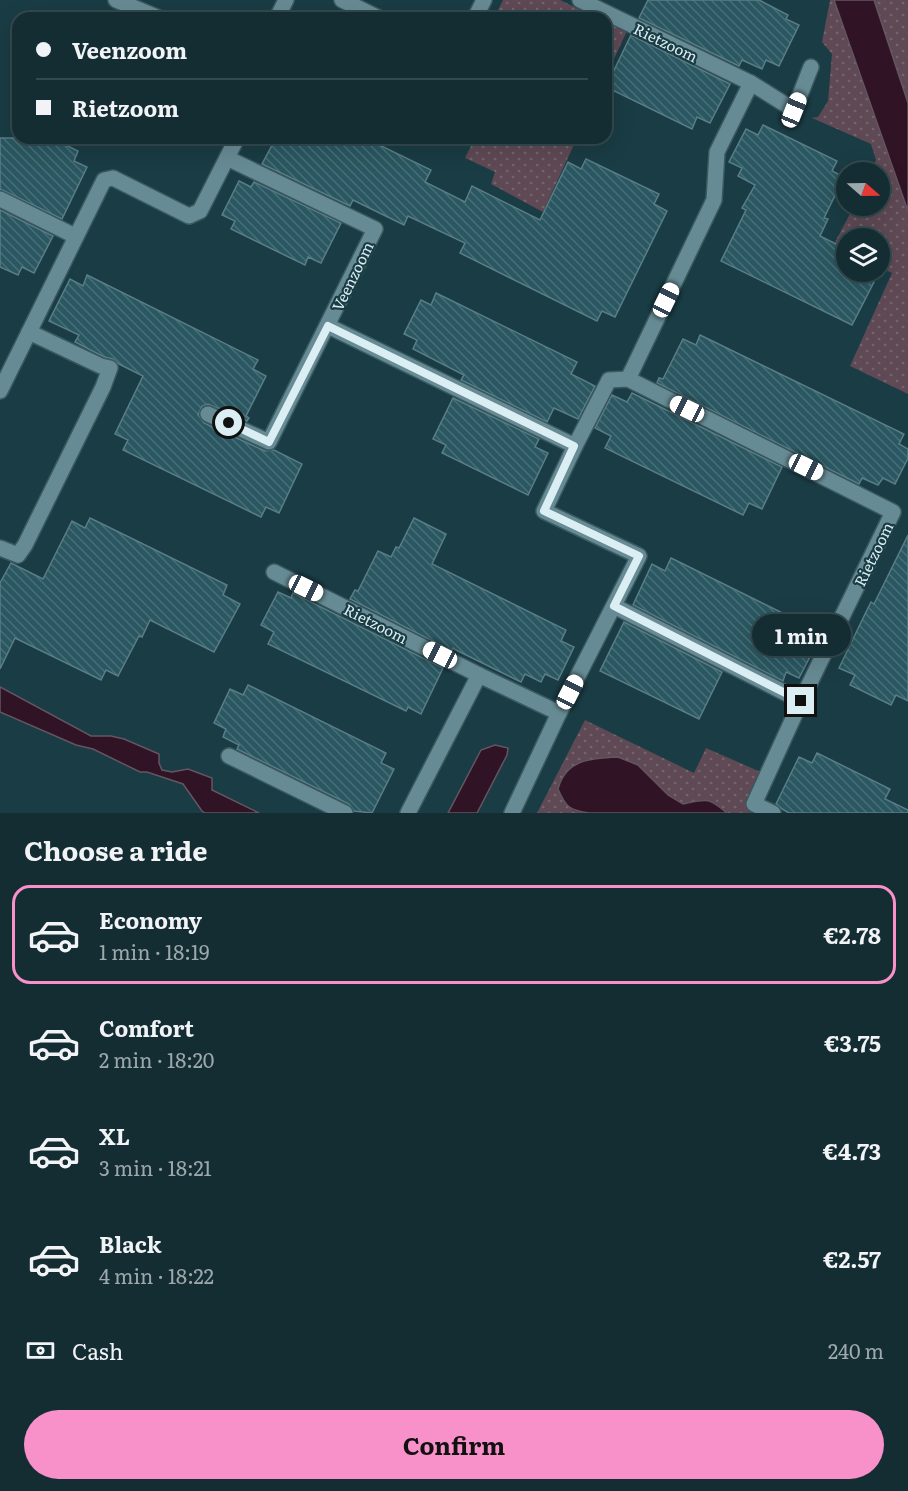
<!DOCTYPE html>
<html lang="en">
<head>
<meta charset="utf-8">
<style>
	:root { --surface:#142d33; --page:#21393f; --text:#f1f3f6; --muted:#9da8ac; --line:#33494e; --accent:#f890ca }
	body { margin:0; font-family:Literata,serif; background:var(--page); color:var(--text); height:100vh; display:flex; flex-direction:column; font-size:22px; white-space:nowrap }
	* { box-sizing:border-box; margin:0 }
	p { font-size:20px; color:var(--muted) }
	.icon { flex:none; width:33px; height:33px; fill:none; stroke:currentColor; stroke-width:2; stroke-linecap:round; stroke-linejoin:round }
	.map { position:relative; height:813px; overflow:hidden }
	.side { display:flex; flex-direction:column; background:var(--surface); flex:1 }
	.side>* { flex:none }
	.hud { position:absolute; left:12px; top:12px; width:600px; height:132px; border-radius:18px; box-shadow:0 6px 24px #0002,0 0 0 2px var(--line); display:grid; align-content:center; height:132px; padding:0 24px; background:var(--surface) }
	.needle { width:39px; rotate:110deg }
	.fabs { position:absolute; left:836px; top:162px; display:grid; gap:12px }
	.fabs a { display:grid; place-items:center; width:54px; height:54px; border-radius:50%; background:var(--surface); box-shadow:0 6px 24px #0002,0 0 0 2px var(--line); font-size:30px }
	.end { position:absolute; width:27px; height:27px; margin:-14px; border:8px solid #dbeef3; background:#111; box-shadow:0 0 0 3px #111 }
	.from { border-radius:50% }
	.bubble { position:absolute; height:42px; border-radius:21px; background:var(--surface); box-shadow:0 6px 24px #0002,0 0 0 2px var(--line); font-size:20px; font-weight:700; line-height:42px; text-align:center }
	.car { position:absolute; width:18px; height:36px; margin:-18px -9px; border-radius:8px; box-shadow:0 0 4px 2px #0007; background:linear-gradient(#fff 24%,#345 0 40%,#fff 0 76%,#345 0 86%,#fff 0) }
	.hud b { display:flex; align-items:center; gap:21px; height:57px; font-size:22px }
	.hud b+b { border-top:2px solid var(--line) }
	.hud i { width:15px; height:15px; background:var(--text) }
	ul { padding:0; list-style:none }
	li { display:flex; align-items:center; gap:18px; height:99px; margin:0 12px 9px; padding:0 12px; border:3px solid transparent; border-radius:18px }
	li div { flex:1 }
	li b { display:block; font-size:22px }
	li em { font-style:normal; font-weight:700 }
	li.active { border-color:var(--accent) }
	li>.icon { width:54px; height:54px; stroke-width:1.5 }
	h2 { padding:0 24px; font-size:27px; line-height:72px }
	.pay { display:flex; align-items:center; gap:15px; height:66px; padding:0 24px; font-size:22px }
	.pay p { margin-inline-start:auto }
	.button { display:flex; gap:12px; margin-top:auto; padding:12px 24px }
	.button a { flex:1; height:69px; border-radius:36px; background:var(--accent); color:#111; font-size:24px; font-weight:700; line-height:69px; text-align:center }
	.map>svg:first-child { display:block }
	.grass { fill:url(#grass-dots) }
	.water { fill:#301324; stroke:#635562; stroke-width:1.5 }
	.building { fill:url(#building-back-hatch); stroke:#5a7e86; stroke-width:1.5 }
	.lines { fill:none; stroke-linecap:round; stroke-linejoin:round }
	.minor-casing { stroke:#39585f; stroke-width:18 }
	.minor { stroke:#678b94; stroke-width:15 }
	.route { stroke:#dbeef3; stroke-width:8 }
	.labels { text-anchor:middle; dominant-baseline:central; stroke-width:4.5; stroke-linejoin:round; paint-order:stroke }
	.street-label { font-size:15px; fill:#dbeef3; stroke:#1a3c44 }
</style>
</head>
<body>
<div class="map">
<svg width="908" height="813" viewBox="0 0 908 813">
	<defs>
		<pattern id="grass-dots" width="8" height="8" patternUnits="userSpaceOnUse" patternTransform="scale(1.5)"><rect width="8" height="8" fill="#5e4954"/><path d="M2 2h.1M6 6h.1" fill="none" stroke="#74646d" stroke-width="1.8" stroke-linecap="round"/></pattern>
		<pattern id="building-back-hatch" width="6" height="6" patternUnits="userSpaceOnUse" patternTransform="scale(1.5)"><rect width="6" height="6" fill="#2a5761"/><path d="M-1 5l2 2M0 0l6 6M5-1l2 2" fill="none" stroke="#486f78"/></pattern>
	</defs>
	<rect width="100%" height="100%" fill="#1a3c44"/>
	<g class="grass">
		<path d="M503,0H560L598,18H494Z"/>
		<path d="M830,0H834L908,211V394L850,366L892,273L879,267V238H846V252L833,246L854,206H879V172H870L876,160L871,144L812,118L818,117L828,101L832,54L822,42Z"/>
		<path d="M874,0H908V103Z"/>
		<path d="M606,22L627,31L606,76Z"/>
		<path d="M475,138H577L543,212L491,184L495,172L465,158Z"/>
		<path d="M585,720L694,773L706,748L763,773L760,813H727C709,798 706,799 683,804L668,795L637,765L618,757L572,810L589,813H537Z"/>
	</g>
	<g class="water">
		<path d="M834,0H874L908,103V211Z"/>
		<path d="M0,687L91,736H111L124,739L159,754V763L162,770L172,772L188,769L212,778V790L259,813H205L202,811L183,784L147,772H140L93,749L76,745L0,712Z"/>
		<path d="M495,745L508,748L507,755L477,813H448L481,750Z"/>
		<path d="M618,757L638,765L668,795L683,804C707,799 708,797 727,813H589C570,810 566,808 558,789C566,759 592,758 618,757Z"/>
	</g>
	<g class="building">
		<path d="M648,0H759L788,15L786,19L799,25L779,66L766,60L762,69L742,60L739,66L639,18Z"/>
		<path d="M631,35L730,84L710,123L697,117L692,129L606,87Z"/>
		<path d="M763,125L837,161L832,171L844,177L824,218L828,219L820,236L846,249V272H852L874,282L852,325L721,261L746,210L742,208L755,185L738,176L742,168L729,162L746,129L758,135Z"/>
		<path d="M0,138H52L78,151L74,161L87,167L62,219L0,189Z"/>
		<path d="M276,138H365L431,170L425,182L465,202L472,186L540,220L568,162L581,169L586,159L659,194L654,204L667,211L615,317L602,311L597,321L460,253L465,243L408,216L404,225L353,200L350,206L262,164Z"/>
		<path d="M239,181L251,187L254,182L341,223L321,263L308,257L305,265L231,229L235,221L222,215Z"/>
		<path d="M0,210L53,236L34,273L22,267L18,275L0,267Z"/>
		<path d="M87,275L258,360L253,369L266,376L246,416L249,418L247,421L208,404L202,406L198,415L204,423L265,451L274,450L302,464L279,513L266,507L261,517L123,450L128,440L115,434L143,376L119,364L113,359L104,357L75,342L79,335L49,321L70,279L83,286Z"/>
		<path d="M436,293L577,362L571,374L595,386L578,419L554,408L547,422L461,380L464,375L413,349L417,340L404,334L421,300L431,305Z"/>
		<path d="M700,335L904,434L899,444L908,449V458L895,484L883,478L878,485L862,478L859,484L657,383L659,378L663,379L683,339L696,345Z"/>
		<path d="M632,393L782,467L762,509L749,503L743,515L605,448L611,436L595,428L612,395L627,402Z"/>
		<path d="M453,398L539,439L535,447L548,453L528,495L442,453L446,445L433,439Z"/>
		<path d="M90,518L227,585L223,595L240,604L214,652L150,620L142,637L139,636L118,676L106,670L101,680L15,638L0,669V583L11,563L43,579L72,521L85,528Z"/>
		<path d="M414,518L446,534L432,564L566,630L561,641L574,647L558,680L545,674L541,682L525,674L521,682L456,650L453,648L452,651L350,599L355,590L358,591L378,551L391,557L396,547L399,548Z"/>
		<path d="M908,535V701L896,695L891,705L850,685L855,675L839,668L866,612L871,602L874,604Z"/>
		<path d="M671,558L809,626L803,639L816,645L799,678L786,672L783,681L633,605L652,564L665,571Z"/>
		<path d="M278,592L291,598L293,593L443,668L421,714L408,707L406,711L268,644L274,632L261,625Z"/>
		<path d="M624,622L722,672L699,719L600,671Z"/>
		<path d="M248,685L386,753L381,763L394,769L372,813L354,811L349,804L237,749L239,745L223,737L226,729L214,723L230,689L243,695Z"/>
		<path d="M817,753L890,789L885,799L908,810V813H789L782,809L776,804L799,757L812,763Z"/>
	</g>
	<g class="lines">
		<defs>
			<g id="minor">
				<path d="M116,0L159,18"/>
				<path d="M342,0L379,18"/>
				<path d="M277,18L286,0"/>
				<path d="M475,18L484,0"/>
				<path d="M751,83L794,110L811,67"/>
				<path d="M0,199L75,236"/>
				<path d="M328,326L575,446"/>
				<path d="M628,379L893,512L801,701L754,804L773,813"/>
				<path d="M0,391L104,180L113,178L189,216L200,211L237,138"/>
				<path d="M208,414L269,442L375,229L227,158"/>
				<path d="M0,548L18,555L25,545L103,387L110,368L101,366L29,332"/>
				<path d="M274,572L479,675L559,713L639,556L544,511L575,446L609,380L628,379L714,200L717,152L751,83L580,0"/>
				<path d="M614,606L801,701"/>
				<path d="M229,756L345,813"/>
				<path d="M408,813L479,675"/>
				<path d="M512,813L559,713"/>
			</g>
		</defs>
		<use href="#minor" class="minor-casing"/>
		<use href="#minor" class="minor"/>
	</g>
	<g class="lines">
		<path class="route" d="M229,423L269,442L328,326L574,446L544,511L639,556L614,606L801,701"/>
	</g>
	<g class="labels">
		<g class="street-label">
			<text transform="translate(666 42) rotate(26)">Rietzoom</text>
			<text transform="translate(352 276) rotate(-64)">Veenzoom</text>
			<text transform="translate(873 554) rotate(-64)">Rietzoom</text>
			<text transform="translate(376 623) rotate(27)">Rietzoom</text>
		</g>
	</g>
</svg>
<div class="fabs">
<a><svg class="needle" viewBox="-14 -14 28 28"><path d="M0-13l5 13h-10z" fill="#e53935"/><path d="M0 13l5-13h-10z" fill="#9da8ac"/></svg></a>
<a><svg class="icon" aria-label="layers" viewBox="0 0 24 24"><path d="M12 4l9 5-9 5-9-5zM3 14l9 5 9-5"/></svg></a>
</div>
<i class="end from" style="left:229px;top:423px"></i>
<i class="end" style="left:801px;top:701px"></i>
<div class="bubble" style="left:752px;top:614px;width:99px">1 min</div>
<i class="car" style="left:794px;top:110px;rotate:22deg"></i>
<i class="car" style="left:666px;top:300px;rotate:26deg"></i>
<i class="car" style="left:687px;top:409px;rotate:296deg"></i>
<i class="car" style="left:806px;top:467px;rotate:116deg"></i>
<i class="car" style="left:306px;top:588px;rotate:116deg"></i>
<i class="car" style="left:440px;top:655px;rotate:297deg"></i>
<i class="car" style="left:570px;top:692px;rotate:27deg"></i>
<div class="hud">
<b><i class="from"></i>Veenzoom</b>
<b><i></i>Rietzoom</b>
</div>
</div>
<section class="side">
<h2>Choose a ride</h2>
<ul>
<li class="active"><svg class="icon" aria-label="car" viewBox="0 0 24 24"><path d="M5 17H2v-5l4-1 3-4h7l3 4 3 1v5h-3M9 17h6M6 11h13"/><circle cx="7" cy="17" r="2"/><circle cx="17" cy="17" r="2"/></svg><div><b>Economy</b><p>1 min · 18:19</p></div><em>€2.78</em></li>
<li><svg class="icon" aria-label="car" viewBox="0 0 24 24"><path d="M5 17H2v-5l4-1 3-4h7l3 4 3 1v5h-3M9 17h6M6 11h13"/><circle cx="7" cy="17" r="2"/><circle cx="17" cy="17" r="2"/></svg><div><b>Comfort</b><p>2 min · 18:20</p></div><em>€3.75</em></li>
<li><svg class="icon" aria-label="car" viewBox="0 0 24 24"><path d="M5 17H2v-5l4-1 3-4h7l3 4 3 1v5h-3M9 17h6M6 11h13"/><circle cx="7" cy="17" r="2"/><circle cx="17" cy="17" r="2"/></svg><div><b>XL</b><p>3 min · 18:21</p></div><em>€4.73</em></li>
<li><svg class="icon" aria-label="car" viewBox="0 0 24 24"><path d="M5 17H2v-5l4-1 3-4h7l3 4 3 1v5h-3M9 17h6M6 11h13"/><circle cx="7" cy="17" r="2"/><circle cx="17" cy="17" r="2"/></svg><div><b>Black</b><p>4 min · 18:22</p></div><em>€2.57</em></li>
</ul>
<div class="pay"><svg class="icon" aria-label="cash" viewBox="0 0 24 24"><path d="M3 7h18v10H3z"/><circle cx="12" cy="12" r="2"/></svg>Cash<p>240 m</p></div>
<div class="button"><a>Confirm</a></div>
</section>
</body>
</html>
